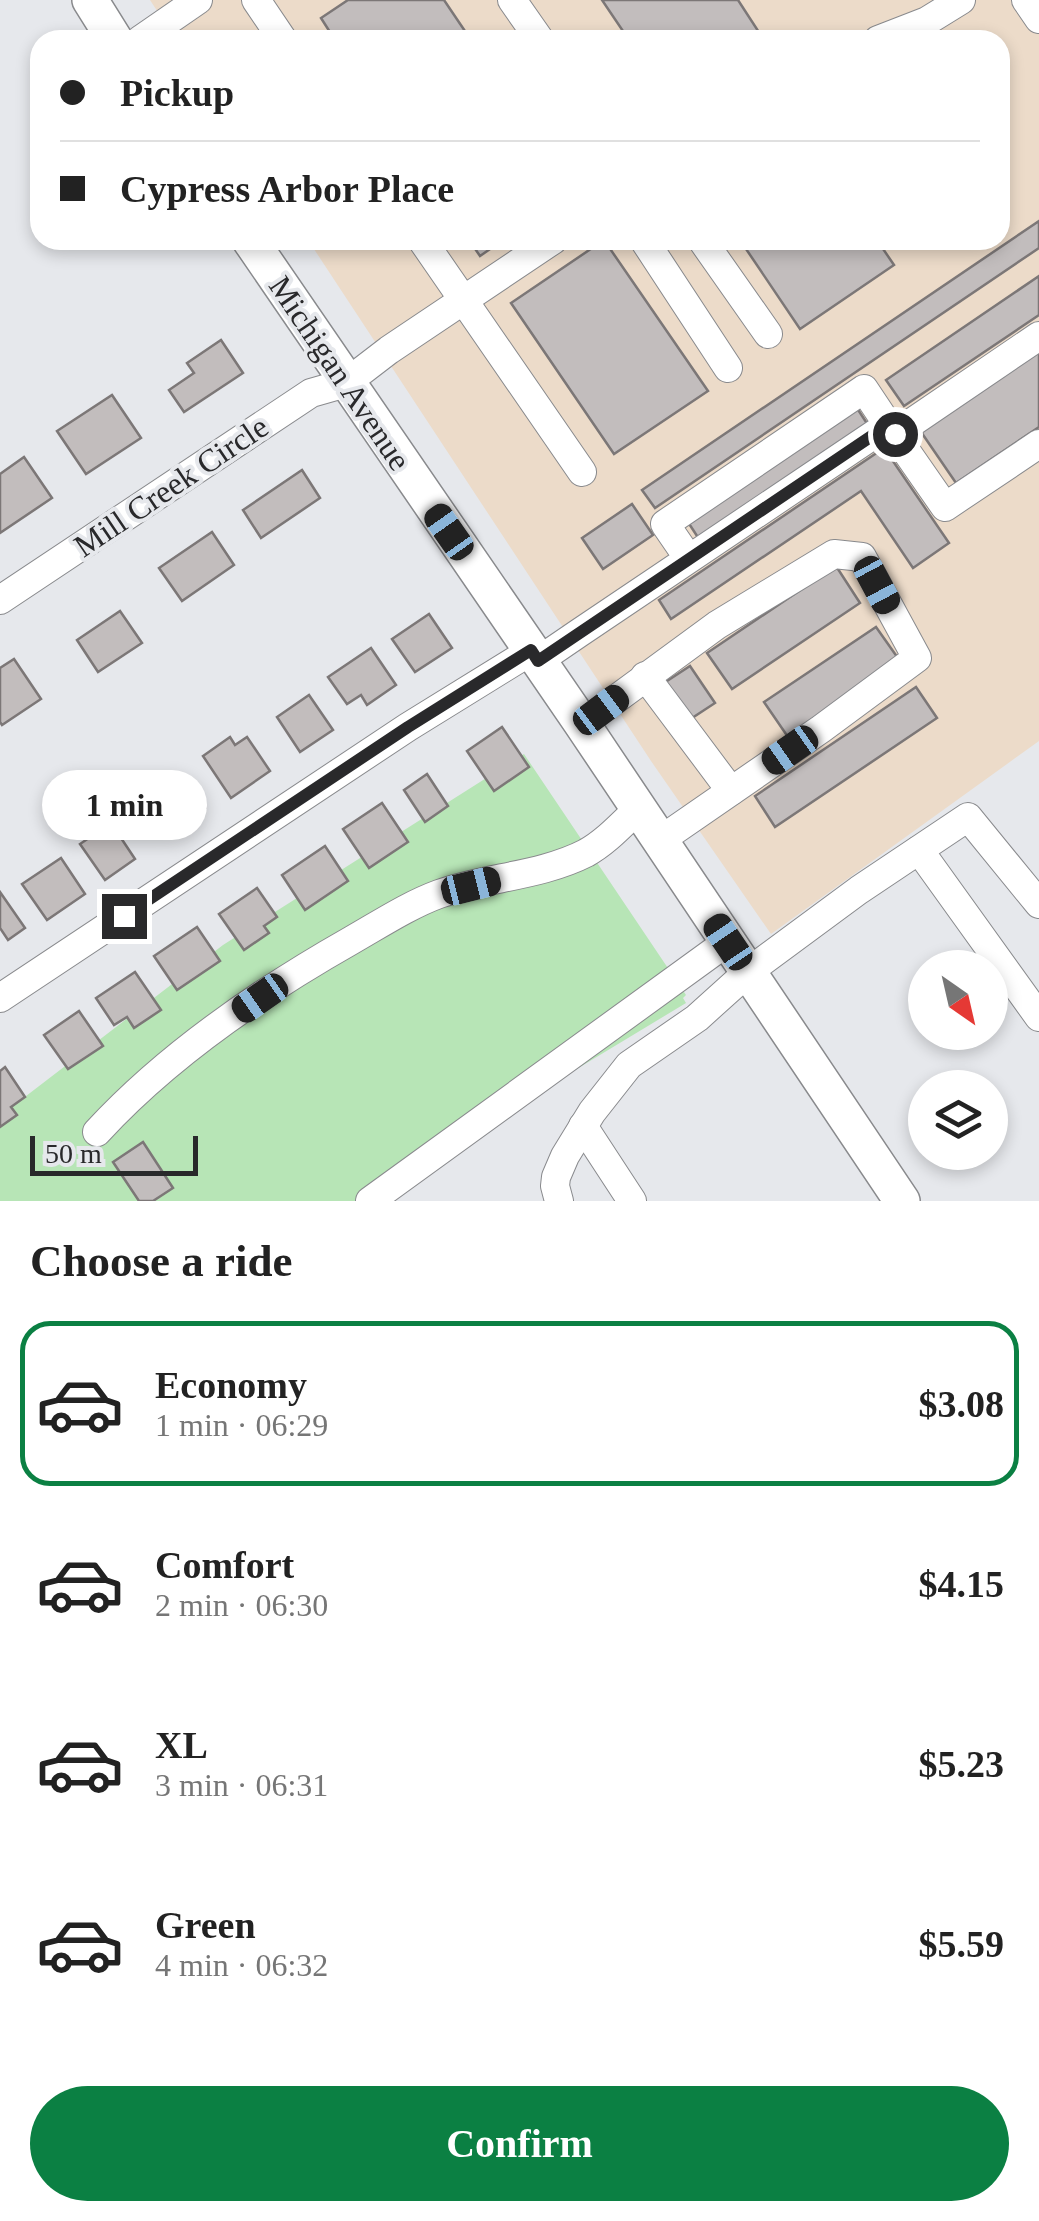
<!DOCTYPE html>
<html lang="en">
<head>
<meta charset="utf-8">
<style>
	:root { --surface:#fff; --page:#f6f6f6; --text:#222; --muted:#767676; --line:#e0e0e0; --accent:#0b8043 }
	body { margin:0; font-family:Georgia,serif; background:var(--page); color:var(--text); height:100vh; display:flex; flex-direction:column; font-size:38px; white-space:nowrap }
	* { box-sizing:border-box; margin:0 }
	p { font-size:32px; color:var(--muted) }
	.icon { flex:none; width:55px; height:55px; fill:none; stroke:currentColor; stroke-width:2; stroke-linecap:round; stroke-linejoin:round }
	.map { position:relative; height:1201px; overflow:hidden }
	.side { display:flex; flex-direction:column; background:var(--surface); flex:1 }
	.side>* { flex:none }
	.banner { position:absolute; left:30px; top:30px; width:980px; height:220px; border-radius:30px; box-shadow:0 5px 15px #0003; display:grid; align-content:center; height:220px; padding:0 30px; background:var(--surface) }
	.needle { width:65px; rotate:146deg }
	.controls { position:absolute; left:908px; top:950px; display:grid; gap:20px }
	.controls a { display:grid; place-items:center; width:100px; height:100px; border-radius:50%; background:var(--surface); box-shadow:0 5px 15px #0003; font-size:50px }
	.scale { position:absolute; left:30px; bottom:25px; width:168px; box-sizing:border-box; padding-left:10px; border:5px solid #29292b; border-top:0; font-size:28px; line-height:35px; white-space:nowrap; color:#29292b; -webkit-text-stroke:8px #e6e8ec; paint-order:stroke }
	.end { position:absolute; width:45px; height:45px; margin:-22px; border:12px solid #29292b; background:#fff; box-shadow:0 0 0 5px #fff }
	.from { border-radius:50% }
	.bubble { position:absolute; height:70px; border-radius:35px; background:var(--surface); box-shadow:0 5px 15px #0003; font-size:32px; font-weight:700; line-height:70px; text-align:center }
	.car { position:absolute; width:30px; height:60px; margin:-30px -15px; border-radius:12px; box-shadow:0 0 8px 2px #0007; background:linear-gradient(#222 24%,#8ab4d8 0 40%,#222 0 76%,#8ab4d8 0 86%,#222 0) }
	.banner b { display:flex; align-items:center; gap:35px; height:95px; font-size:38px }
	.banner b+b { border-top:2px solid var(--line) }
	.banner i { width:25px; height:25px; background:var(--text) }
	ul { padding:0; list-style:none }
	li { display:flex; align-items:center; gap:30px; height:165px; margin:0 20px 15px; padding:0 10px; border:5px solid transparent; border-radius:30px }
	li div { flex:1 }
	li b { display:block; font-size:38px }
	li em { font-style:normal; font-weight:700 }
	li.selected { border-color:var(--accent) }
	li>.icon { width:90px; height:90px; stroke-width:1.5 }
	h2 { padding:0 30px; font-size:45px; line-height:120px }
	.button { display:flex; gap:20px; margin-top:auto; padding:20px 30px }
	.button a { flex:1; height:115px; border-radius:60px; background:var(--accent); color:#fff; font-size:40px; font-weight:700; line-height:115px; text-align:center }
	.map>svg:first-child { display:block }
	.commercial { fill:#ecdbc9 }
	.green { fill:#b7e5b6 }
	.building { fill:#c2bdbd; stroke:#7c7777; stroke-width:2.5 }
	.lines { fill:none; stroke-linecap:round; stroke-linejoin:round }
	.minor-casing { stroke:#898a8d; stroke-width:30 }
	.major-casing { stroke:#898a8d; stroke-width:38 }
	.minor { stroke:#fff; stroke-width:28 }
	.major { stroke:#fff; stroke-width:35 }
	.route { stroke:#29292b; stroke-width:12 }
	.labels { text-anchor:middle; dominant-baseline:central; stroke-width:8; stroke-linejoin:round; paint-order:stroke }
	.street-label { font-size:32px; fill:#29292b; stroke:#e6e8ec }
</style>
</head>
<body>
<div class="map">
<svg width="1039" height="1201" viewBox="0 0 1039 1201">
	<rect width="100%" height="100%" fill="#e6e8ec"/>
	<path class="commercial" d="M150,0H1039V741L771,934L651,761L308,240H1000V40H176Z"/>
	<path class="green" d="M524,754L686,995L683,998L686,1003L358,1201H0V1116L223,945Z"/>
	<g class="building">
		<path d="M348,0H444L471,40H335L321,18Z"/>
		<path d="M602,0H738L764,40H629Z"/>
		<path d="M1039,221V248L655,508L642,490Z"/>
		<path d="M469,240H503L480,256Z"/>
		<path d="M604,240L708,391L614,454L511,303Z"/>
		<path d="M740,240H877L894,265L800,329Z"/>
		<path d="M1039,276V315L904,406L886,380Z"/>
		<path d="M221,340L243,373L184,412L169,390L194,373L187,363Z"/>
		<path d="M1039,344V427L956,483L917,426Z"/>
		<path d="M112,395L141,438L86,474L57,431Z"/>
		<path d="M853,402L868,425L699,539L684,516Z"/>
		<path d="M884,448L949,543L913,568L861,491L671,619L659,600Z"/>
		<path d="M24,457L52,498L0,533V474Z"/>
		<path d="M302,470L320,498L261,538L243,510Z"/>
		<path d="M632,504L653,535L603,569L582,538Z"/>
		<path d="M212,532L234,565L182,601L159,568Z"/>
		<path d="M836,566L860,603L732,689L707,653Z"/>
		<path d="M120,611L142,643L98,672L77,640Z"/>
		<path d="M429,614L452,648L415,672L392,639Z"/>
		<path d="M876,627L900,661L788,737L764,702Z"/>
		<path d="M371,648L396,685L367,705L361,695L347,704L328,677Z"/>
		<path d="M14,659L41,699L2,725L0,722V668Z"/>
		<path d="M690,666L715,703L689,720L664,683Z"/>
		<path d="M916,687L937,718L775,827L755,796Z"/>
		<path d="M309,695L333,730L300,752L277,717Z"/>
		<path d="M502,727L529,767L494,791L467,751Z"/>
		<path d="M230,737L235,745L247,737L270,771L231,798L203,756Z"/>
		<path d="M427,774L448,806L425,822L404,790Z"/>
		<path d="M185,780L205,808L167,833L148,805Z"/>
		<path d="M382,803L408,842L369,868L343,829Z"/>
		<path d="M111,823L135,859L105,880L80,844Z"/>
		<path d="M325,846L348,881L305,910L282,875Z"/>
		<path d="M61,858L85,894L47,920L22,884Z"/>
		<path d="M257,888L277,917L264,926L269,933L244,950L219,914Z"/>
		<path d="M0,892L25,928L8,940L0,928Z"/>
		<path d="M197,927L220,961L177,990L154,956Z"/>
		<path d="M135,972L161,1010L134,1028L127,1017L114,1025L96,998Z"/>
		<path d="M79,1011L103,1046L68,1069L44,1035Z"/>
		<path d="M5,1067L25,1097L11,1107L17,1115L0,1127V1071Z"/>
		<path d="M143,1142L173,1188L153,1201H139L113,1162Z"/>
	</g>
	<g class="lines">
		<defs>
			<g id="minor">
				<path d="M256,0L283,40"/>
				<path d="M512,0L540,40"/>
				<path d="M1026,0L1039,19"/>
				<path d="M140,40L198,0"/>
				<path d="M878,40L927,21L961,0"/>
				<path d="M422,240L582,472"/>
				<path d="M644,240L728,368"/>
				<path d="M702,240L768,334"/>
				<path d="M888,425L945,507L1039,444"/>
				<path d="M895,434L1039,336"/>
				<path d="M0,600L311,393L346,383L389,350L553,240"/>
				<path d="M538,661L579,633L888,425L864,389L665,524L689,559"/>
				<path d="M645,676L731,791"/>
				<path d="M582,724L717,625L834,554L862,557L917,658L821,729L659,841"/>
				<path d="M919,850L1039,1017"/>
				<path d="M0,998L408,727L531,651"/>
				<path d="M583,1126L632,1201"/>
				<path d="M97,1132C167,1056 262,991 352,940C380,924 409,905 439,894C487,877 541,876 586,853C606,842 622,824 638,809"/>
				<path d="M370,1201L727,942"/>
				<path d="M559,1201L555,1186L556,1177L565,1156L592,1112L629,1065L697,1018L748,972L859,890L968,817L1039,904"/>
			</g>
			<g id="major">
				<path d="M90,0L115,40"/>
				<path d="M250,240L582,724L902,1201"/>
			</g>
		</defs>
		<use href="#minor" class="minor-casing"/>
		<use href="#major" class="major-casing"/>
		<use href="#minor" class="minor"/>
		<use href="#major" class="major"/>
	</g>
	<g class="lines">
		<path class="route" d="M124,916L408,727L531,650L538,661L888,425L895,434"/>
	</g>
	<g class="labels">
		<g class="street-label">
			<text transform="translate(340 373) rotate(56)">Michigan Avenue</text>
			<text transform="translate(171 486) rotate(-34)">Mill Creek Circle</text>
		</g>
	</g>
</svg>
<div class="controls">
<a><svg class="needle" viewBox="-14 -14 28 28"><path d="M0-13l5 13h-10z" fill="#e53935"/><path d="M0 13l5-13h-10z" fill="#767676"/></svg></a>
<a><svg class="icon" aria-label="layers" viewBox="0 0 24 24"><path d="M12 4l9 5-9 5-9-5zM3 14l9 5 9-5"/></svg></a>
</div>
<div class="scale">50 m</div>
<i class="end from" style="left:895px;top:434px"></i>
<i class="end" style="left:124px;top:916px"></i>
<div class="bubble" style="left:42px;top:770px;width:165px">1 min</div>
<i class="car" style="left:449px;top:532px;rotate:325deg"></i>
<i class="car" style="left:877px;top:585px;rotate:152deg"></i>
<i class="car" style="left:601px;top:710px;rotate:53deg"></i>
<i class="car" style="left:790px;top:750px;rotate:235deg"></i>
<i class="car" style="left:471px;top:886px;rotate:76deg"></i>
<i class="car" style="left:728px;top:942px;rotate:326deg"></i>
<i class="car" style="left:260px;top:998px;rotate:235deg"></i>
<div class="banner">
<b><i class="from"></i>Pickup</b>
<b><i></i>Cypress Arbor Place</b>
</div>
</div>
<section class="side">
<h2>Choose a ride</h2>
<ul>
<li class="selected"><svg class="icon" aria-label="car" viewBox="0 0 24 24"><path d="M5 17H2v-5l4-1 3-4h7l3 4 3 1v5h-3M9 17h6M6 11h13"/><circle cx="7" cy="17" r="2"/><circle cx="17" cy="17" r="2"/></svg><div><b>Economy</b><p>1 min · 06:29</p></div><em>$3.08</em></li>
<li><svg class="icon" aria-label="car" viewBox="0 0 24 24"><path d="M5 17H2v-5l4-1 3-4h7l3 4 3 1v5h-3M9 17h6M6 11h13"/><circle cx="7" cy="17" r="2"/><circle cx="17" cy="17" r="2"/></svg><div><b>Comfort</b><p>2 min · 06:30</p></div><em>$4.15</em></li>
<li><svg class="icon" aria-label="car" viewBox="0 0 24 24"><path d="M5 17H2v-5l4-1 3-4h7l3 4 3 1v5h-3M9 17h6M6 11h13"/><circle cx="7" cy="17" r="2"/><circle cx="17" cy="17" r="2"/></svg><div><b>XL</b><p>3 min · 06:31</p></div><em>$5.23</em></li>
<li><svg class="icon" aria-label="car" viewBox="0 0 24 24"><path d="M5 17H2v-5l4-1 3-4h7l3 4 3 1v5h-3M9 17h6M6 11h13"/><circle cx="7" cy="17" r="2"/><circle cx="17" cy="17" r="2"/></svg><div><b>Green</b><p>4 min · 06:32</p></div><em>$5.59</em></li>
</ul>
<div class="button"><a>Confirm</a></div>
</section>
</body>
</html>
